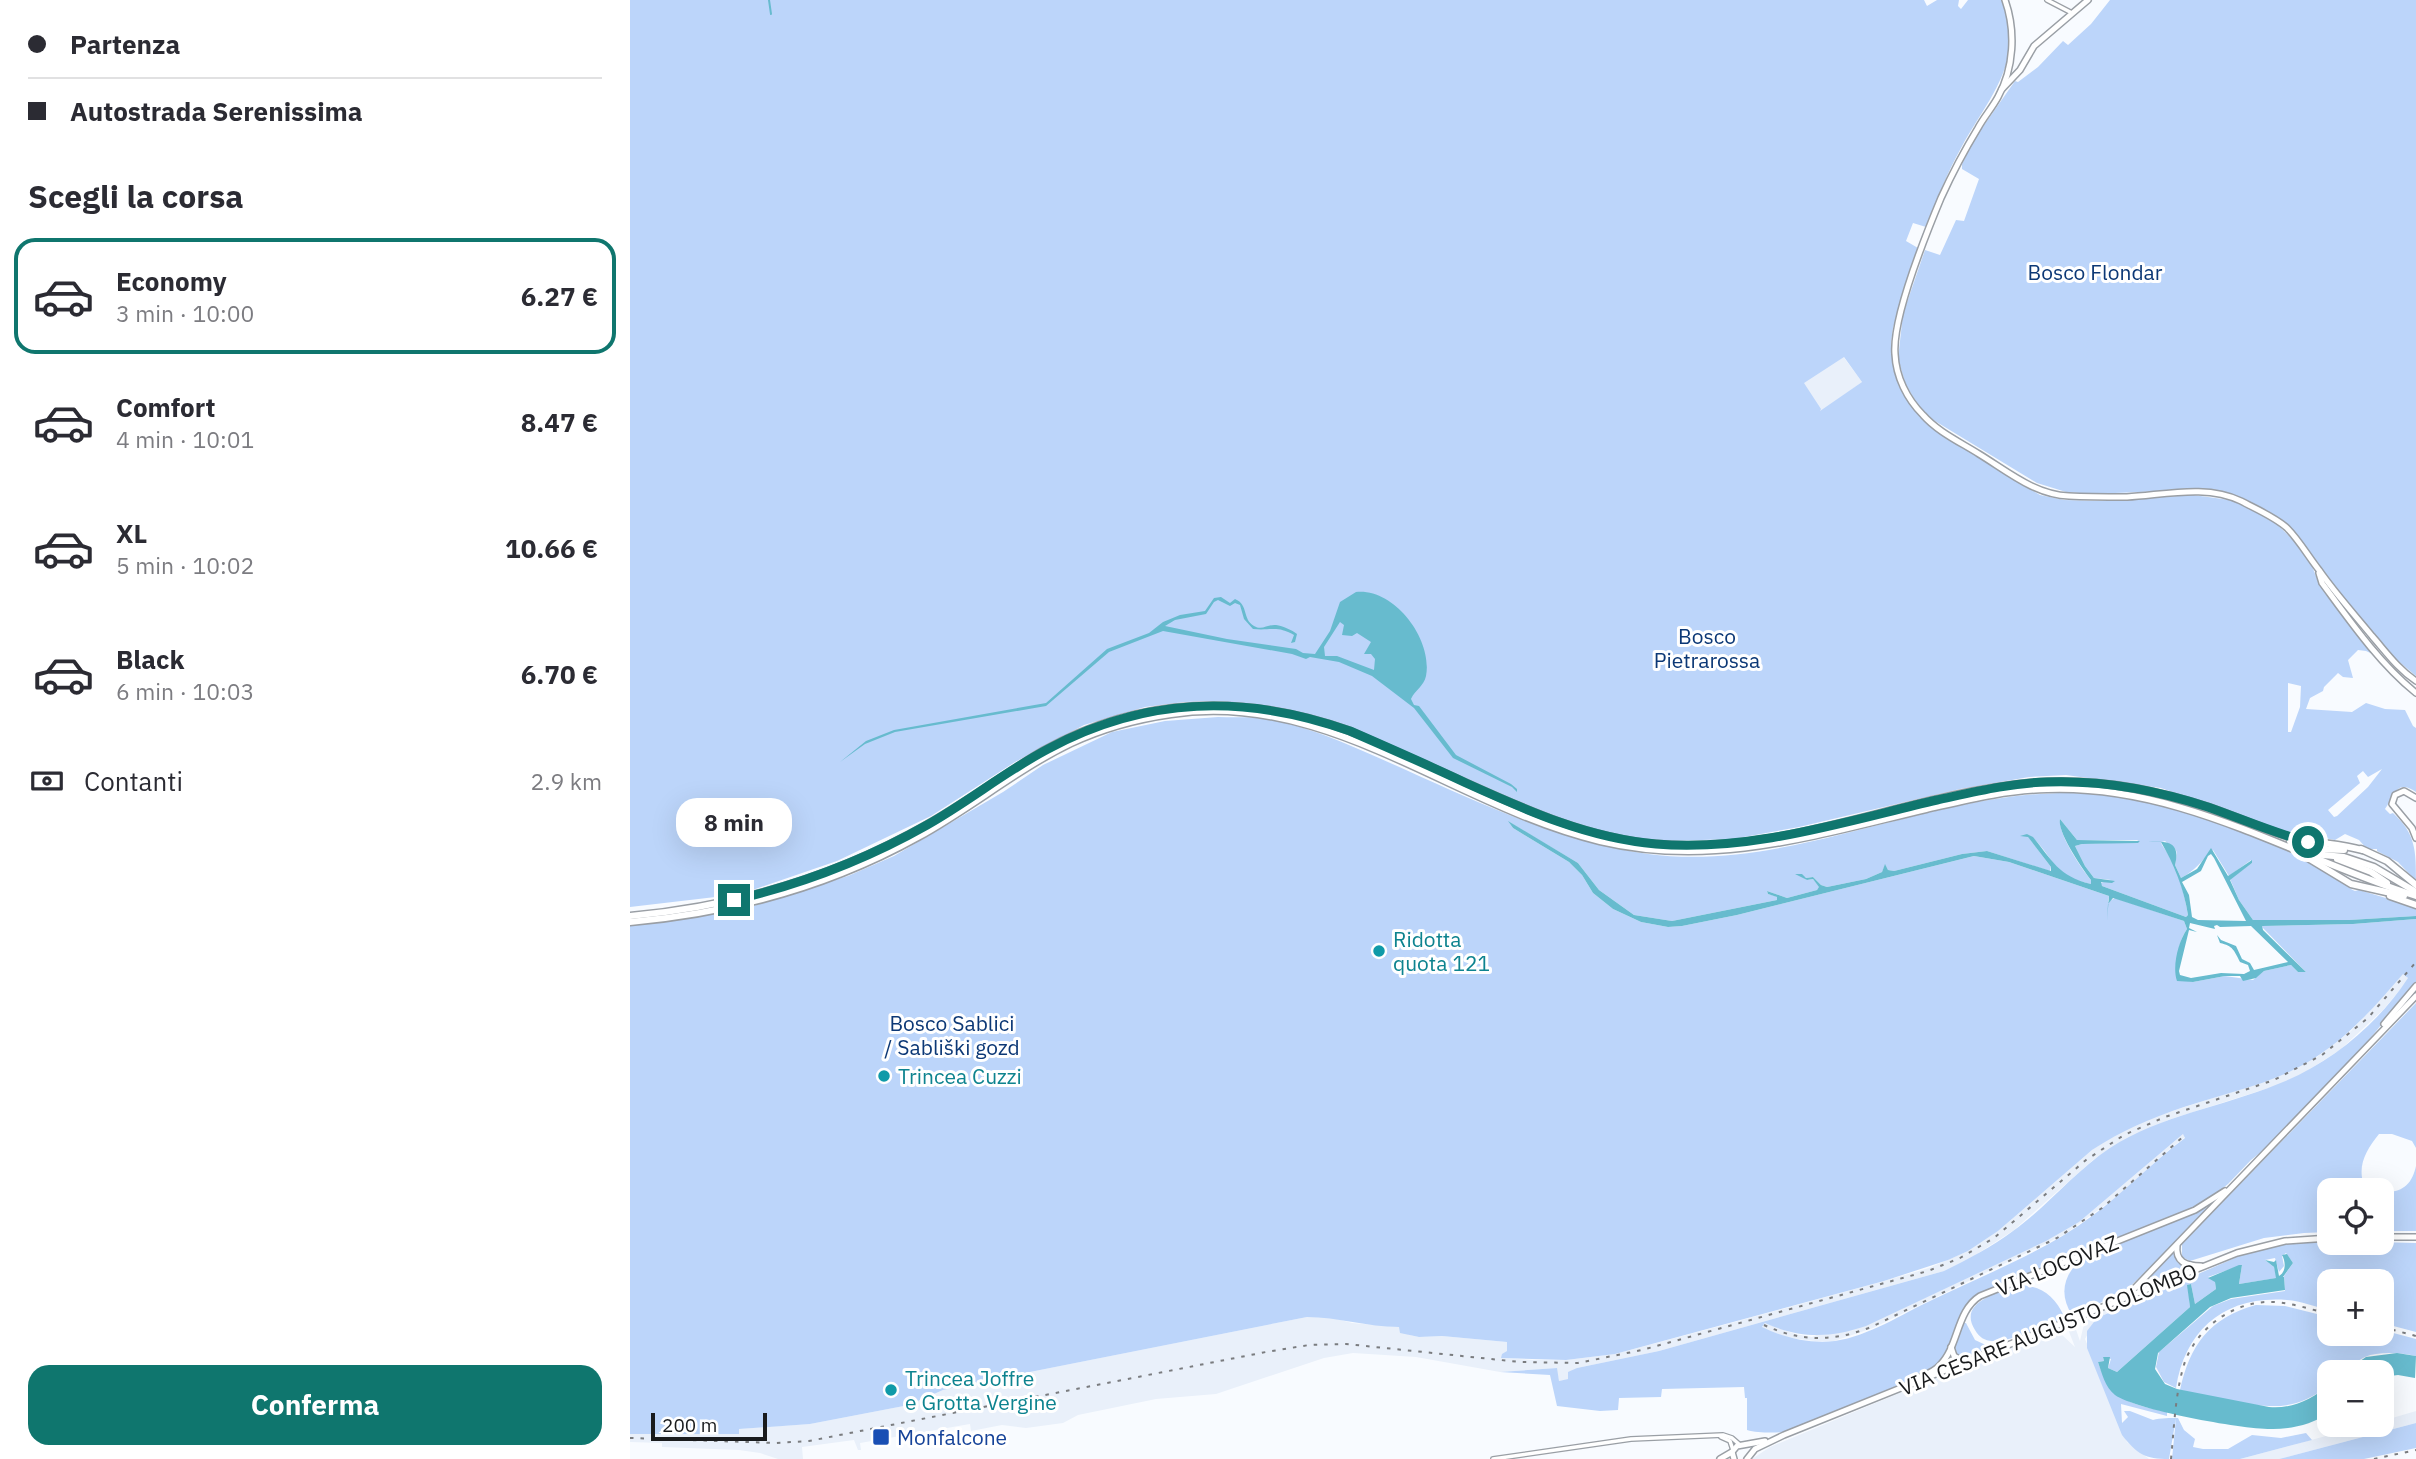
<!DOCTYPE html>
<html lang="it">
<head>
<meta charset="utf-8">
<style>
	:root { --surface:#fff; --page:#f2f2f3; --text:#2b2b33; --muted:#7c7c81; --line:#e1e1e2; --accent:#0f766e }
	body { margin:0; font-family:"IBM Plex Sans",sans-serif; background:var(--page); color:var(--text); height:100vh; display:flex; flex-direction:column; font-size:26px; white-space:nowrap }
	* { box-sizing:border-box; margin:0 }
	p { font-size:23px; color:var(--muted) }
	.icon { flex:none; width:38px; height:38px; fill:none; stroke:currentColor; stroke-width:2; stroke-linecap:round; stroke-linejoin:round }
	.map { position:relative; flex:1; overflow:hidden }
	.side { display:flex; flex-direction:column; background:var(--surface); width:630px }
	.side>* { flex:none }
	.top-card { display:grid; align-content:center; height:154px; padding:0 28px; background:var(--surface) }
	.controls { position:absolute; left:1687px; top:1178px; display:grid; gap:14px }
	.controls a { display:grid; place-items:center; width:77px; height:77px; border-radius:14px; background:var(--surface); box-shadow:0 7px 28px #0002; font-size:35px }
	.scale { position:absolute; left:21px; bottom:18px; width:116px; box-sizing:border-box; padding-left:7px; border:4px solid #191b1d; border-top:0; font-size:19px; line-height:24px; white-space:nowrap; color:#191b1d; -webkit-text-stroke:5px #fff; paint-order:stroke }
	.end { position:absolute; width:32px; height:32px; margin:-16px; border:9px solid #0f766e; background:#fff; box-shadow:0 0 0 4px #fff }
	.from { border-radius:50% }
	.bubble { position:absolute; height:49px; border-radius:21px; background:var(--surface); box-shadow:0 7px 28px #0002; font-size:23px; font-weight:800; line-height:49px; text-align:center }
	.top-card b { display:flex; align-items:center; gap:24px; height:66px; font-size:26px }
	.top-card b+b { border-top:2px solid var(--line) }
	.top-card i { width:18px; height:18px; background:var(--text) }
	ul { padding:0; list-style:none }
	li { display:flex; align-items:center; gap:21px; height:116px; margin:0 14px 10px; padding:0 14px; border:4px solid transparent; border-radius:21px }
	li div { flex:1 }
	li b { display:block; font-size:26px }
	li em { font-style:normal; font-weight:800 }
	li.on { border-color:var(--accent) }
	li>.icon { width:63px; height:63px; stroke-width:1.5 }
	h2 { padding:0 28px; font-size:32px; line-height:84px }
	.pay { display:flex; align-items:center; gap:18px; height:77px; padding:0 28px; font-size:26px }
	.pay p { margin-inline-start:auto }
	.action { display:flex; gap:14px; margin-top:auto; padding:14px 28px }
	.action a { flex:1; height:80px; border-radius:21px; background:var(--accent); color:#fff; font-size:28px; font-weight:800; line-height:80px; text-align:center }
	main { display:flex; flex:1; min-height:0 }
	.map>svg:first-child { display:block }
	.built { fill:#e9f0fa }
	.green { fill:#bcd5fa; fill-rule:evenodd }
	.water { fill:#67bbce; fill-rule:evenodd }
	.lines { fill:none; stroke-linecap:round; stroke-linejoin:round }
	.stream { stroke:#67bbce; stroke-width:2 }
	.minor-casing { stroke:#9a9fa5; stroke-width:6 }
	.major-casing { stroke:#9a9fa5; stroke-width:8 }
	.highway-casing { stroke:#9a9fa5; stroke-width:9 }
	.minor { stroke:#fff; stroke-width:3.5 }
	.major { stroke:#fff; stroke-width:5 }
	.highway { stroke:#fff; stroke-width:6 }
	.rail { stroke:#7a7c7f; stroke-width:2; stroke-dasharray:3.5 7; stroke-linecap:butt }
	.route { stroke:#0f766e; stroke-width:9 }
	.culture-dot { fill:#0f9aa8; stroke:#fff; stroke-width:2.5 }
	.transit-dot { fill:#1a4fb4; stroke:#fff; stroke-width:2.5 }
	.labels { text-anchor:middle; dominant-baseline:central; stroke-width:6; stroke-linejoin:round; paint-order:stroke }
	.park-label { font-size:21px; fill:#0c3876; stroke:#fff }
	.culture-label { font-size:21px; fill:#0d838f; stroke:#fff; text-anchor:start }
	.street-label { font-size:21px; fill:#191b1d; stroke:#fff }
	.transit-label { font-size:21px; fill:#164399; stroke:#fff; text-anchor:start }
</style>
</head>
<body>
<main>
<section class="side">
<div class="top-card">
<b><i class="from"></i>Partenza</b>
<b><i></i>Autostrada Serenissima</b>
</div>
<h2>Scegli la corsa</h2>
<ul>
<li class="on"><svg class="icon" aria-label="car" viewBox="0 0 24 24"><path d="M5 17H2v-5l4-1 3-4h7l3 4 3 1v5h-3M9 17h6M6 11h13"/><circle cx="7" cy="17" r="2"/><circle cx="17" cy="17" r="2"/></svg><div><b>Economy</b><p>3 min · 10:00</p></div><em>6.27 €</em></li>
<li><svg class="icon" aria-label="car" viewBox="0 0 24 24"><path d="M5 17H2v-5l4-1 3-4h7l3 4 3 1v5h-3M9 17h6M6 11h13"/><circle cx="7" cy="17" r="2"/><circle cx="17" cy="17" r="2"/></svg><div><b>Comfort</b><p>4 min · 10:01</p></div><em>8.47 €</em></li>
<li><svg class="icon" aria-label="car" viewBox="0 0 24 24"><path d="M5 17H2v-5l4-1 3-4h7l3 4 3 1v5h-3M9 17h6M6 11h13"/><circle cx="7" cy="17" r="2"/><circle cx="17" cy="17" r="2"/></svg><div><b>XL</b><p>5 min · 10:02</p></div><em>10.66 €</em></li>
<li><svg class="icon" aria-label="car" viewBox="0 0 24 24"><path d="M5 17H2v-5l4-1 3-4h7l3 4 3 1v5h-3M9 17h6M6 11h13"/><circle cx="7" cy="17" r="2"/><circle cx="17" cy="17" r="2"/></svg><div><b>Black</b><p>6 min · 10:03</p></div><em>6.70 €</em></li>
</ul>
<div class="pay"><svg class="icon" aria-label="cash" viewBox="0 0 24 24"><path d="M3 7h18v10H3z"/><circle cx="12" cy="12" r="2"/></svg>Contanti<p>2.9 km</p></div>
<div class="action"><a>Conferma</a></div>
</section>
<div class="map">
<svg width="1786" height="1459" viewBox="0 0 1786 1459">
	<rect width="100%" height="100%" fill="#f8fbff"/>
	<g class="built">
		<path d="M1212,355L1232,382L1190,412L1170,384Z"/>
		<path d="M1773,973L1779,979L1753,1010L1710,1050L1672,1074L1648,1085L1538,1120L1463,1160L1384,1230L1344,1256L1314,1271L1029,1351L947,1368L939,1379L929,1381L926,1368L870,1372L786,1357L723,1353L694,1358L586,1394L526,1399L448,1415L433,1423L396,1428L372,1425L341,1431L340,1424L230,1443L231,1450H228L224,1440L172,1447L173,1459H148L130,1453L109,1450L32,1447V1443L0,1442V1434H109L108,1429L180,1424L279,1405L313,1390L345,1383L677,1317H699L722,1323L769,1327L779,1335L789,1337L812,1336L877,1342V1351L872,1358L902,1360H936L985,1354L1094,1325L1254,1281L1299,1268L1338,1251L1368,1231L1462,1150L1479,1139L1521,1118L1641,1079L1687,1057L1721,1031Z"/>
		<path d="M1553,1134L1555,1137L1535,1153L1489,1195L1435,1234L1243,1328L1204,1341H1185L1159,1338L1132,1328L1135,1323L1165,1334L1182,1337L1449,1222Z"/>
		<path d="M1578,1268L1467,1318L1455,1339L1497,1442L1519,1459H1122L1140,1447L1416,1332L1431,1334L1445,1347L1436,1324L1443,1321L1450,1341L1454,1324L1464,1313Z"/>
		<path d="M1786,1411V1423L1649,1459H1610L1737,1425L1752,1424V1421Z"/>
	</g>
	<g class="green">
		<path d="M0,0H1294L1297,6L1307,0H1329L1328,6L1331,9L1338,0H1372C1397,61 1358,98 1331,148C1317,173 1307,200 1296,227L1283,223L1276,241L1288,248L1263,328L1261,343L1264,372L1269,386L1292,419L1363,467L1410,495L1434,500L1472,501L1563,495L1600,500L1619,508L1648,525L1663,540L1682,566L1689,584L1747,656L1736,651L1728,650L1718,660L1723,678L1713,677L1708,673L1694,687L1693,691L1680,698L1676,709L1722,712L1736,703L1755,709L1775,710L1783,726L1786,728V792C1766,778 1764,797 1755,809L1760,814L1763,813C1786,834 1786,851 1786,881L1768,862L1747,851V849H1737L1729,840L1715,834L1705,840L1650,830L1531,788L1436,775L1399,777L1330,789L1169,827L1103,839L1041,841L1015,839L979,833L914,813L736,734L680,715L626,704L588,701L554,702L515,707L454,725L385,762L301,816L207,861L111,894L0,907ZM1214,357L1232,382L1190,411L1191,409L1174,383ZM1658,683L1671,686L1670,707L1661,732H1658ZM1752,769L1738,787L1707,816L1704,817L1698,810L1730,783L1727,776L1733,771L1738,777Z"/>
		<path d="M1480,0H1786V676L1761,655L1714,599L1666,533L1646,517L1609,497L1582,489L1461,494L1436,492L1407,483L1300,418L1288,405L1276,385L1268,359L1273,314L1295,250L1310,255L1326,220L1334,221L1349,179L1332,169V164L1345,138L1385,81L1388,82L1408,67L1433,41L1438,45L1461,24Z"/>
		<path d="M588,717C605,718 624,716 642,720C685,728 735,752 776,770C853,805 934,842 1018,854C1168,874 1314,782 1466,794C1529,799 1592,820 1649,847C1671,857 1691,870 1712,882C1719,886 1718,888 1725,891L1729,890L1786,907V916L1719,920H1623L1609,900L1600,879L1622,863L1621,860L1599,876L1583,850C1572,860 1565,871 1551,878L1545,865C1548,847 1548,852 1535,841L1531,842L1532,845C1547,865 1554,891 1558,915L1556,917L1472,886L1470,883L1481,880L1464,878L1455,866L1445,846L1452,844L1510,842L1507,840H1447L1430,819C1428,834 1451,868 1461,880V884C1452,882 1441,879 1434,874C1421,865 1410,838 1396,834L1421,867L1420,871L1357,851L1332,854L1264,871L1258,870L1255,865L1252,872L1236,879L1197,887L1191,885L1183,877L1176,878L1168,874L1177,880L1183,879L1190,887L1187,890L1157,898L1137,891L1138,894L1148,897L1147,900L1042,921L1004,915L969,890L948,863L879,822L883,828L939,862L952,875L963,893L983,909L1011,922L1038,927L1052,926L1107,915L1344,856L1379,862L1479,896L1478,902L1485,898L1554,921L1557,929C1546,945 1548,961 1549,979L1563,982L1595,976L1623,980L1634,971L1661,965L1668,972H1676L1631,926L1723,924L1786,919V982L1734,1046L1641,1144L1621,1160L1598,1184L1577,1201L1555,1211L1345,1296C1325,1314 1325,1346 1306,1365C1298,1374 1167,1431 1154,1432C1144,1433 1127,1433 1117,1430V1398H1115L1114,1387L1032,1389L1031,1397L989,1398L988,1410L970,1411L927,1406L920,1375L870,1372L927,1368L929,1381L938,1379V1372L947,1368L1029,1351L1314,1271C1338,1259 1362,1247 1383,1231C1418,1206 1444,1172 1480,1148C1531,1115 1592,1107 1648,1084C1700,1064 1748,1024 1778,978L1773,974C1740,1012 1708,1049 1661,1071C1627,1087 1589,1095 1554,1107C1521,1118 1491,1131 1462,1150L1368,1231L1338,1251L1318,1260L1254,1281L985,1354L936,1360L871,1358L872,1354L877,1351V1342L812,1336L789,1337L770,1333L769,1327C737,1327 708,1317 677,1317L345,1383L313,1390L279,1405L180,1424L109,1429V1434H0V925L114,909L218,876L264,856L373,792L413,765L482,732L535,721ZM1553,1134L1555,1138C1522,1162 1495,1192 1462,1216C1414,1252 1356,1274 1302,1300C1272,1314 1239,1336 1205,1341C1181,1344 1154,1338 1132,1327L1135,1323C1171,1339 1200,1338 1236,1326L1416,1241L1449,1222Z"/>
		<path d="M1786,1003V1148L1782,1141L1762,1134H1749C1736,1150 1726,1167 1735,1188L1745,1190H1699V1232L1674,1233L1634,1238L1560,1261L1552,1257V1244Z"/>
		<path d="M1786,1166V1231H1752V1191C1771,1194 1782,1185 1786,1166Z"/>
		<path d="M1578,1207L1543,1246L1493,1293L1442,1315C1429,1295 1433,1275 1451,1260Z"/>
		<path d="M1699,1241L1786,1243V1332L1752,1323V1281H1699V1310C1685,1307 1671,1301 1657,1300C1596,1295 1555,1329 1546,1388L1534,1382L1526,1367L1529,1352L1583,1306L1601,1299L1655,1291L1654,1276L1663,1263L1656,1253L1652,1256L1654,1266L1649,1272L1645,1258L1635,1260L1644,1267L1647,1278L1609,1284L1612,1265L1578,1277L1585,1281L1586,1289L1565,1304L1561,1284L1558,1285L1560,1307L1487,1372L1478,1368L1481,1359L1473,1357L1474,1361L1468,1362C1480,1400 1501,1404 1537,1412V1416L1491,1404L1492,1423L1498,1417L1494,1411H1500L1523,1420C1530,1418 1541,1418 1548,1418L1554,1430L1565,1439L1563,1447L1573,1449H1598L1622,1435L1651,1438L1676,1433L1682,1440L1610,1459H1542L1546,1418L1539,1459C1515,1459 1507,1454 1492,1435L1457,1348V1331L1467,1318L1614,1254L1655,1243Z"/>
		<path d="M1543,1253L1549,1262L1559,1270L1522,1282L1521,1276Z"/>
		<path d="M1384,1286C1408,1283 1424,1294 1434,1316H1432L1430,1321C1412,1327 1380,1342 1362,1341C1355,1341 1349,1337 1345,1330C1328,1303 1365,1294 1384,1286Z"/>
		<path d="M1626,1305L1655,1306L1699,1317V1334H1752V1330L1786,1339V1356C1771,1353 1749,1351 1735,1357C1719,1365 1719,1372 1699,1372V1385C1666,1411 1644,1408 1605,1402C1586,1398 1568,1395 1550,1390C1560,1345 1579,1318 1626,1305Z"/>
		<path d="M1334,1323H1336L1345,1340L1360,1347L1332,1359C1319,1348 1328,1335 1334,1323Z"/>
		<path d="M1786,1423V1448L1734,1459H1649Z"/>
	</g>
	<g class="water">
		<path d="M726,592C765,588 803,640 796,676C794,686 785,690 781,699L784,705L789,706L826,755L881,784L887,789V792L882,787L823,758L784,708L742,676L709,662L680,657L676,659L662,654L533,631L479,652L416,706L265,732L235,744L210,762L236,741L264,730L416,703L477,649L519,633L533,622L550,615L575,611L584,598L591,597L600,603L605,599C619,605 612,619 624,626C632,631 638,624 646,625C653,626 662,630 667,634L665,642L661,643L664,635C647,625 641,631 623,629L614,619L610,605L605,603L600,606L588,600L584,602L576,614L545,620L535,626L597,639L666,649L673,653L685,654L700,631L710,602ZM710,622L714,625L712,635L722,636L727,633L741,642L734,654H741L745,659L744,670L707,656H695L694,647Z"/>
		<path d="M1430,819L1447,840L1510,841L1508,843L1452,844L1445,846L1455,866L1464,878L1485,881L1482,883L1471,882L1472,886L1556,917L1558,915C1554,889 1544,864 1531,842H1518C1537,841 1551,841 1545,865L1551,878L1567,869L1581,848L1598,876L1622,860V863L1600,880L1609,900L1623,920H1719L1786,916V919L1723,924L1632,926L1633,930L1676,972H1668L1661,965L1634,971L1626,978L1613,981L1610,976H1595L1563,982L1547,981C1542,967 1548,942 1557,929L1554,921L1483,898L1478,904L1477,921L1479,896L1379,862L1344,856L1107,915L1052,926L1038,927L1011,922L983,909L963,893L952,875L939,862L883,828L878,821L948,863L969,890L1004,915L1042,921L1147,900V897L1138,894L1137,891L1157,898L1187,890L1189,887L1183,879L1177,880L1165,874H1172L1176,878L1183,877L1191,885L1197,887L1236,879L1252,872L1255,864L1258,870L1264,871L1332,854L1357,851L1421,871V867L1398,837L1390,836L1397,834L1403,837C1422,860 1428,876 1461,884V880C1452,868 1427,832 1430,819ZM1581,854L1584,858L1616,921L1568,920L1562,917L1559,895L1552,882L1571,871L1578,856ZM1560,923L1585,929L1584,926L1587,925L1590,927L1621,926L1658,962L1624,970L1620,963L1612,959L1606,946L1591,940L1587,935L1590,943C1603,946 1604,950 1610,962L1618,965L1620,971L1614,974L1591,973L1561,978L1550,975L1549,971L1559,930L1567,932L1559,928Z"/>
		<path d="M1657,1254L1663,1263L1653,1277H1654L1655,1290L1601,1298L1580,1307L1528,1353L1525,1369L1535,1384L1547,1389L1639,1407C1663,1409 1682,1399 1699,1385V1413C1683,1424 1662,1429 1643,1429C1615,1430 1506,1410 1485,1395C1475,1387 1472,1374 1468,1362L1474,1361L1473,1357H1480L1478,1368L1487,1372L1560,1307L1557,1285L1561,1284L1565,1304L1586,1289L1585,1282L1578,1278L1609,1265H1612L1609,1284L1646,1278L1644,1267L1635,1260L1644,1262L1646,1260L1649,1276C1656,1272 1656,1262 1652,1255Z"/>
		<path d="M1767,1353L1786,1356L1785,1378L1768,1375L1752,1377V1372H1714L1736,1357Z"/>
	</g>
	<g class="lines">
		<path class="stream" d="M139,0L141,14"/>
		<defs>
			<g id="minor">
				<path d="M1417,0L1442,13"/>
				<path d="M1091,1437L1100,1441L1103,1450"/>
				<path d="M863,1459L1001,1439L1093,1435L1102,1438L1110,1445"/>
			</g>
			<g id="major">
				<path d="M1375,0C1386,31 1384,68 1368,97C1362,108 1354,117 1348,128C1334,151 1322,174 1311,198C1296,234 1262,317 1265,354C1266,377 1277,399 1293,415C1308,432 1330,442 1349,454C1377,471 1405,495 1439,496C1458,497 1478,497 1497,497C1534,495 1576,484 1611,501C1626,509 1645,517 1657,528C1669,540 1678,556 1689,570C1705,593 1724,614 1742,636C1756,652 1768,669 1786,681"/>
				<path d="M1372,89L1390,70L1404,46L1458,0"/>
				<path d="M1689,573L1692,583C1720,621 1749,663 1786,693"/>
				<path d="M1786,798L1774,791L1765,795L1762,804L1782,828L1786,838"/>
				<path d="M1754,1024L1786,986"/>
				<path d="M1752,1237H1786"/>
				<path d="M1547,1245C1545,1262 1556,1266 1571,1266"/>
				<path d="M1499,1294L1786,996"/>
				<path d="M1321,1347L1324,1356L1334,1362"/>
				<path d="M1290,1377C1297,1374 1305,1371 1310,1365C1329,1346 1326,1311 1350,1296L1565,1210L1595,1191"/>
				<path d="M1090,1459L1102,1452"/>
				<path d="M1104,1459L1102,1452L1107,1446L1135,1441"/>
				<path d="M1117,1459L1125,1449L1154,1435L1607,1253L1655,1241L1699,1238"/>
			</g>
			<g id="highway">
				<path d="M1660,841L1684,849L1714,850"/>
				<path d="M1731,849L1757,861L1786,885"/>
				<path d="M1683,854L1714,857L1744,867L1786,892"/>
				<path d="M1678,858L1721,884L1774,896"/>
				<path d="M1707,859L1741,872L1757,883"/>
				<path d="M1760,896L1786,905"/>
				<path d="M0,916C97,907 192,881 278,835C326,811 367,778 413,751C511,695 616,694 720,731C760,749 800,767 841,785C901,812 959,838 1026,844C1153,856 1274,795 1399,783C1461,777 1522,788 1581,808C1607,817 1633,829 1660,837C1684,844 1709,843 1732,850"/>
				<path d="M0,922C100,913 200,886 288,837C341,808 387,769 441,743C473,728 506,719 541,714C699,690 823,806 970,841C1083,868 1186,835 1296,809C1336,800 1375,790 1417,789C1550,784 1663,857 1786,896"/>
			</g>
		</defs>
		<use href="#minor" class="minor-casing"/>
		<use href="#major" class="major-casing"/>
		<use href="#highway" class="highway-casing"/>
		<use href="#minor" class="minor"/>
		<use href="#major" class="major"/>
		<use href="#highway" class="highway"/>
		<g class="rail">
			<path d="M1134,1325C1170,1342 1204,1342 1241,1327L1427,1238L1472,1208L1554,1136"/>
			<path d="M1752,1327L1786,1336"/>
			<path d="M0,1438L145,1443L179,1441L636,1352L679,1345L716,1344L890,1362L948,1363L1012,1350L1298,1271L1330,1258L1364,1238L1456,1160L1494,1135L1535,1117L1644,1080L1692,1055L1738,1018L1786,962"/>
			<path d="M1541,1459C1544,1429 1545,1397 1553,1368C1563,1332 1598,1304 1636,1302C1657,1301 1679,1309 1699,1314"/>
			<path d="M1744,1459L1786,1450"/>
		</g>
	</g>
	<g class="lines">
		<path class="route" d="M104,900C172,884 237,859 297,825C338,802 376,771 418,749C516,696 616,694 720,731C759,748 798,765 836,783C898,811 958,838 1026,844C1121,852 1216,821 1307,800C1344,792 1380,783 1417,782C1472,780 1526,790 1578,807C1612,819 1644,833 1678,842"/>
	</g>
	<g class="culture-dot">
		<circle cx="749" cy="951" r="7"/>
		<circle cx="254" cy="1076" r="7"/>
		<circle cx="261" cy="1390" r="7"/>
	</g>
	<rect class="transit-dot" x="242" y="1428" width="18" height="18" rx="3.5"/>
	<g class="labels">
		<g class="park-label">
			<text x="1465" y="272">Bosco Flondar</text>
			<text x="1077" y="636">Bosco<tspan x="1077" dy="24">Pietrarossa</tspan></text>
			<text x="322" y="1023">Bosco Sablici<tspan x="322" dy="24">/ Sabliški gozd</tspan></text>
		</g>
		<g class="culture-label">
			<text x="763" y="939">Ridotta<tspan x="763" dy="24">quota 121</tspan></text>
			<text x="268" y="1076">Trincea Cuzzi</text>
			<text x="275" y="1378">Trincea Joffre<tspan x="275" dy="24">e Grotta Vergine</tspan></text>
		</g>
		<g class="street-label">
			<text transform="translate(1427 1265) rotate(-22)">VIA LOCOVAZ</text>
			<text transform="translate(1418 1329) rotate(-22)">VIA CESARE AUGUSTO COLOMBO</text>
		</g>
		<g class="transit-label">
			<text x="267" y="1437">Monfalcone</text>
		</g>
	</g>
</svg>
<div class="controls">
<a><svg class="icon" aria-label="locate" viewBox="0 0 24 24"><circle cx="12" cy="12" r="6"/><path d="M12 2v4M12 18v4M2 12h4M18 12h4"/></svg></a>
<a>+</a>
<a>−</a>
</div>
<div class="scale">200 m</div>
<i class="end from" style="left:1678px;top:842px"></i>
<i class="end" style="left:104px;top:900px"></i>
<div class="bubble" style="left:46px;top:798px;width:116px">8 min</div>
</div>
</main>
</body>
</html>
